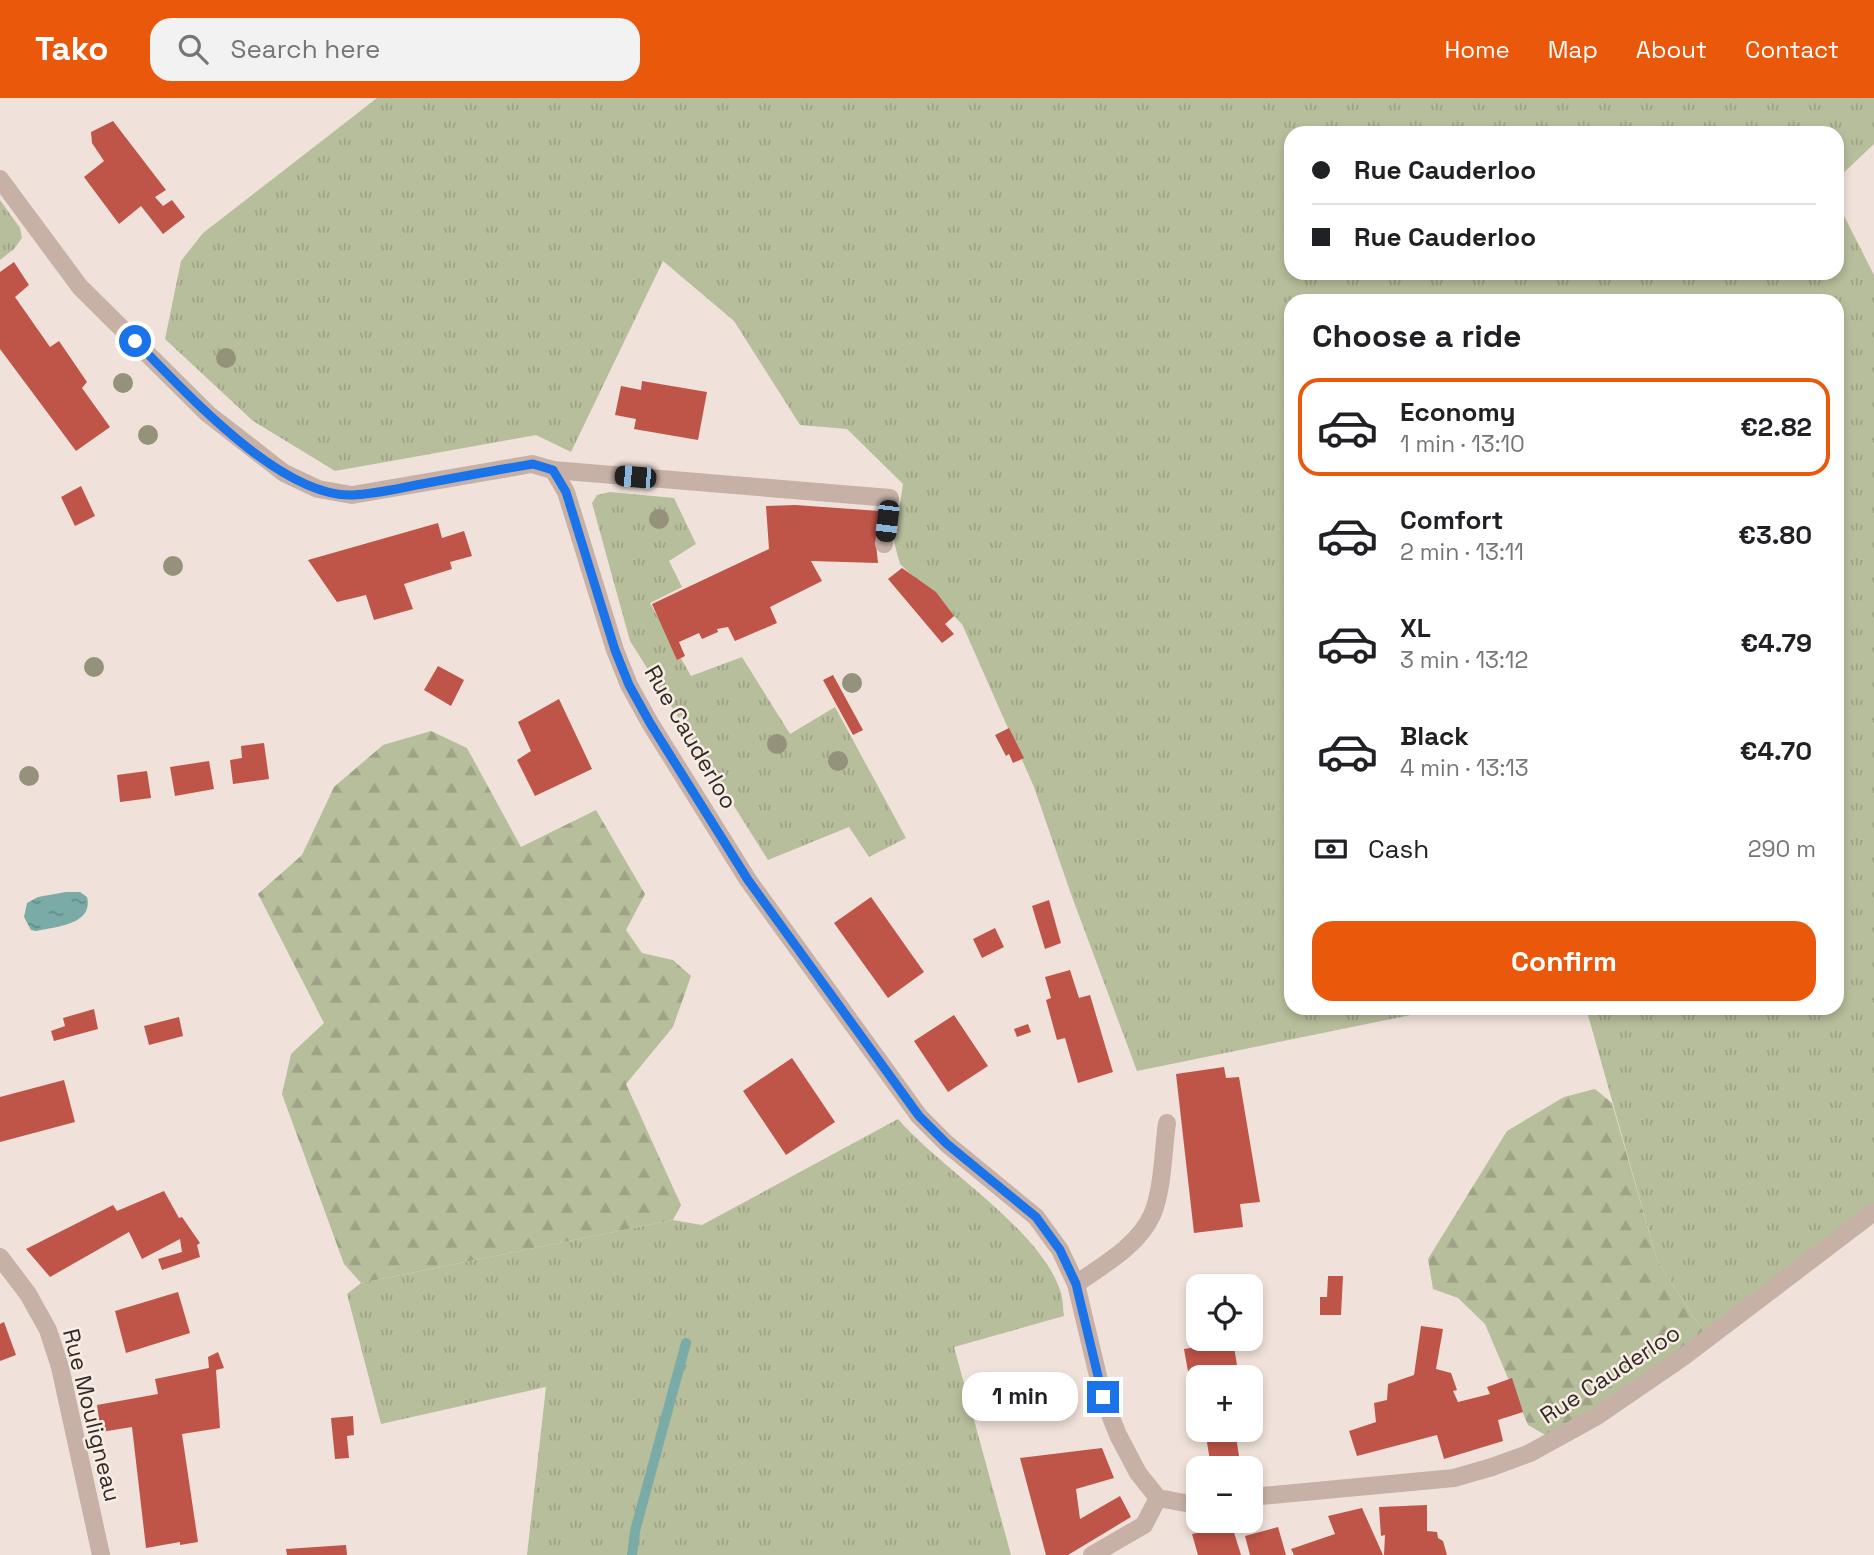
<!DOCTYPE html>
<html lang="en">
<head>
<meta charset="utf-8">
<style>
	:root { --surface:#fff; --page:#f2f2f2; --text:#202124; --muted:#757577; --line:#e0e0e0; --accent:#ea580c }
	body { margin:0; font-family:"Space Grotesk",sans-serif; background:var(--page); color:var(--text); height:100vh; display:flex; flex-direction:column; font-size:26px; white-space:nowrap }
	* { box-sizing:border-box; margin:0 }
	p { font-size:23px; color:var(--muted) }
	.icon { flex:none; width:38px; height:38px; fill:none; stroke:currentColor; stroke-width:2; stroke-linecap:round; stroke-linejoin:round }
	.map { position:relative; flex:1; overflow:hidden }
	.side { position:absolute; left:1284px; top:196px; width:560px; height:721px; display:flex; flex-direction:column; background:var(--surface); border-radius:21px; box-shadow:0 4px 10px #0003 }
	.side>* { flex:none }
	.banner { position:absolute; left:1284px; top:28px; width:560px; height:154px; border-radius:21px; box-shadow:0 4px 10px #0003; display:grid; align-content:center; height:154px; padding:0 28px; background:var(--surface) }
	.fabs { position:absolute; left:1186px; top:1176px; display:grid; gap:14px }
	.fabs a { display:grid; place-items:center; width:77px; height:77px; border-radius:14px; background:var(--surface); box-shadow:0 4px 10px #0003; font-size:35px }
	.end { position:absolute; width:32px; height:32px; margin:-16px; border:9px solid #1a73e8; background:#fff; box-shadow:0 0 0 4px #fff }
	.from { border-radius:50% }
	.bubble { position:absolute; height:49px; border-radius:21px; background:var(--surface); box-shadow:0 4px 10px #0003; font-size:23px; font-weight:800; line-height:49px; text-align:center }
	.car { position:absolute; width:21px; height:42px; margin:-21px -10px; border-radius:9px; box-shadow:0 0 5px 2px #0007; background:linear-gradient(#222 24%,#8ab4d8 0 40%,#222 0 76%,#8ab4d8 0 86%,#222 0) }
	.banner b { display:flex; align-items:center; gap:24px; height:66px; font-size:26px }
	.banner b+b { border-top:2px solid var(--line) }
	.banner i { width:18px; height:18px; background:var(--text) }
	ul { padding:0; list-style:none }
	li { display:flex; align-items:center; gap:21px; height:98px; margin:0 14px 10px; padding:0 14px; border:4px solid transparent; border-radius:21px }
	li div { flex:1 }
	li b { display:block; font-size:26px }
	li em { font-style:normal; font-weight:800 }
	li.selected { border-color:var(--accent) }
	li>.icon { width:63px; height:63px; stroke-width:1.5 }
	h2 { padding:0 28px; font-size:32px; line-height:84px }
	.pay { display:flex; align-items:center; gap:18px; height:77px; padding:0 28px; font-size:26px }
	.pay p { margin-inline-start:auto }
	.cta { display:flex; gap:14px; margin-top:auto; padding:14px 28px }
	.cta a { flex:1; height:80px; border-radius:21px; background:var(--accent); color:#fff; font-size:28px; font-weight:800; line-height:80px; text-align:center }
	header { display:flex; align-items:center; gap:42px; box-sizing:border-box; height:98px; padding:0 35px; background:var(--accent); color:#fff }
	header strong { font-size:33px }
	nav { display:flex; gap:38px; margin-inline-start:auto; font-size:24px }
	.search { width:490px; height:63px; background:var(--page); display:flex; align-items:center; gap:18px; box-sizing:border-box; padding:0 24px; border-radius:21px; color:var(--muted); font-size:26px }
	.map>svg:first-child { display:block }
	.grass { fill:url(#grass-tufts) }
	.forest { fill:url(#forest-firs) }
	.water { fill:url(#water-ripples) }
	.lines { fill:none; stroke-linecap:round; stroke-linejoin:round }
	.stream { stroke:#7aaba6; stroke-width:10 }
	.building { fill:#bf5448 }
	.minor { stroke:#c7b1a6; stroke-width:18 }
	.tree { fill:#94927a }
	.route { stroke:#1a73e8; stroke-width:9 }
	.labels { text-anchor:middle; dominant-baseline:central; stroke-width:5; stroke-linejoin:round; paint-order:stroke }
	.street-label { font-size:23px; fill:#332927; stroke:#f8ede5 }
</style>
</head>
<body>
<header>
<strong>Tako</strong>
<div class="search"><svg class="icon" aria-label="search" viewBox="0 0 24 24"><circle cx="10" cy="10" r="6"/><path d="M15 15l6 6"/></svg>Search here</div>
<nav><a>Home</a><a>Map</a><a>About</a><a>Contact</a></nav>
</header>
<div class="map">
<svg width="1874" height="1457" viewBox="0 0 1874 1457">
	<defs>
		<pattern id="grass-tufts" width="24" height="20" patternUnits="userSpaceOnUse" patternTransform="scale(1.75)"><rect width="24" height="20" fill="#b7be9b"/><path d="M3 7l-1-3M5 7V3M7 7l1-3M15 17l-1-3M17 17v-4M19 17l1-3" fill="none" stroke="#9ea386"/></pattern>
		<pattern id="forest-firs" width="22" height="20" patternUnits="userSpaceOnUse" patternTransform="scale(1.75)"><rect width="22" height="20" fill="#b7be9b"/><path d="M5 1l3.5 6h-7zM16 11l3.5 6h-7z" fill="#9ea386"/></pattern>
		<pattern id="water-ripples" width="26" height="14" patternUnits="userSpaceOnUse" patternTransform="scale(1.75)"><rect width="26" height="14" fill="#7aaba6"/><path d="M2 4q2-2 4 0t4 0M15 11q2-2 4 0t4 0" fill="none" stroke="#658b87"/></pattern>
	</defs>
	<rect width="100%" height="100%" fill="#f0e2da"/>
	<g class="grass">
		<path d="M377,0H1874V46L1838,80V35H1292V175H1838V106L1874,177V1114L1708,1241L1657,1162L1586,910H1838V203H1292V910H1445L1137,973L1071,796L1034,689L962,526L900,466L894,444L903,386L847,331L800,327L734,223L663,163L571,354L536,337L335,373L253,323L165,241L181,163L203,135Z"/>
		<path d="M0,102L20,130L22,140L14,151L0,162Z"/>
		<path d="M610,394L674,400L696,446L669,463L682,489L650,505L691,578L742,559L790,636L835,609L906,740L869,759L849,729L768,762L630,543L592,405L597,397Z"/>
		<path d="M898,1021C942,1072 1039,1130 1060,1192C1063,1200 1063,1210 1064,1218L954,1249L1011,1457H527L546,1289L381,1326L347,1196L361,1185L673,1122L702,1127Z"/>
	</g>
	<g class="forest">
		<path d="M431,633L467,650L521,749L596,712L645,796L626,832L642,855L673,862L691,878L673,929L626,986L681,1107L673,1122L361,1185L344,1166L282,996L291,956L324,925L258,796L302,757L334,689L383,647Z"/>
		<path d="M1595,991L1612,1005L1657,1162L1708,1241L1554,1342L1528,1327L1485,1226L1458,1200L1433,1191L1428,1161L1507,1033L1564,999Z"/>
	</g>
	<path class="water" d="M66,794H80L87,799C94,827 54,829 36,833L31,832L24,819L27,805L38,799Z"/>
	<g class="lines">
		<path class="stream" d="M632,1457L635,1433L686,1245"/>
	</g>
	<g class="building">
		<path d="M113,23L166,92L155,99L163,108L172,102L185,119L163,136L141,108L119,126L84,79L104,63L92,45L91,34Z"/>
		<path d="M14,164L29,187L15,199L50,249L59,243L87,284L82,290L110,329L76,353L0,251V174Z"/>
		<path d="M642,283L707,294L698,342L634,331L636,321L615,317L621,288L641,292Z"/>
		<path d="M81,388L95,418L75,428L61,399Z"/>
		<path d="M795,407L880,413L876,446L878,465L811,463L822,483L770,509L777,525L735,543L728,529L717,531L718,534L702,541L699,535L679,544L685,558L677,562L652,506L769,451L766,408Z"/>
		<path d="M438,425L442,440L464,433L472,458L450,464L452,471L404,486L413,511L374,522L366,497L337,504L308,462Z"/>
		<path d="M902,470L936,494L954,518L945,526L954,536L942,545L888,481Z"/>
		<path d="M438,568L464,582L451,608L424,592Z"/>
		<path d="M833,577L863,632L853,637L823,582Z"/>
		<path d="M559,601L592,671L535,698L517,662L531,653L518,624Z"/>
		<path d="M1009,630L1024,660L1013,665L1009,656L1006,658L995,637Z"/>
		<path d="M264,645L269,681L233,686L230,662L242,660L241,648Z"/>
		<path d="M209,663L214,691L175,698L170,669Z"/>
		<path d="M147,673L151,700L120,704L117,677Z"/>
		<path d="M871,799L924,874L888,900L834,825Z"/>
		<path d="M1049,802L1061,845L1045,851L1032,808Z"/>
		<path d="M995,830L1004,849L982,860L973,841Z"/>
		<path d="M1070,872L1079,900L1090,897L1113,974L1078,985L1065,940L1057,942L1046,902L1051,900L1045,879Z"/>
		<path d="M94,911L98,931L54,943L51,933L65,928L63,920Z"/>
		<path d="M954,917L988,968L948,994L914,943Z"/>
		<path d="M179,919L183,938L149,947L144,928Z"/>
		<path d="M1028,926L1031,934L1017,939L1014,931Z"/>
		<path d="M792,960L835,1024L786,1057L743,993Z"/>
		<path d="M1224,969L1226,980L1239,979L1260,1104L1240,1106L1243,1129L1194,1135L1176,976Z"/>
		<path d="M64,982L75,1024L0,1044V999Z"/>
		<path d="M164,1093L179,1120L182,1119L200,1145L197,1147L200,1159L162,1172L158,1161L182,1154L180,1141L142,1161L129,1134L50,1179L26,1151L113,1107L117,1113Z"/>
		<path d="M1328,1178H1343L1341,1217H1320V1199H1327Z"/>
		<path d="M178,1194L190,1235L126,1255L115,1213Z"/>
		<path d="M4,1224L16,1257L0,1263V1226Z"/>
		<path d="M1421,1228L1443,1231L1436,1271L1451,1275L1457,1292L1453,1293L1458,1304L1490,1296L1487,1289L1512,1280L1523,1314L1498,1322L1503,1343L1444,1361L1437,1337L1357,1358L1349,1333L1376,1324L1374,1305L1387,1302L1388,1286L1414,1277Z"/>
		<path d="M1233,1243L1239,1279H1199V1295L1192,1296L1184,1251Z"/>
		<path d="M218,1254L224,1270L216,1272L220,1330L182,1336L198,1444L180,1447V1444L146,1450L132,1329L101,1334L97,1307L158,1296L155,1281L209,1270L208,1259Z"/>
		<path d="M353,1318L354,1337L347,1338L349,1360L335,1361L331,1320Z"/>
		<path d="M1205,1332H1235L1239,1358L1210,1363Z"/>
		<path d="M1102,1350L1114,1380L1076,1391L1080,1421L1120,1398L1131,1419L1068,1457H1046L1020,1360Z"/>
		<path d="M1427,1407V1433L1437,1434L1438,1440L1443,1443L1447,1457H1384L1385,1437L1381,1438L1379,1409Z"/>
		<path d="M1362,1410L1383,1457H1294L1291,1451L1335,1436L1328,1418Z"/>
		<path d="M1232,1428L1241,1457H1198L1192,1436Z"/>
		<path d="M1278,1429L1286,1457H1250L1245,1438Z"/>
		<path d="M346,1447L347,1457H287L286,1451Z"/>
	</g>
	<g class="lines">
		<g class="minor">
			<path d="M0,81L80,189L208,316L284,375L318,391L352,397L532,366L553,372L566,394L615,552L629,587L650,625L748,782L919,1018L947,1046L1036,1119L1060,1152L1076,1186L1103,1299L1118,1337L1138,1375L1158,1400L1185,1405L1199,1404"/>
			<path d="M553,372L890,400L884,446"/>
			<path d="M0,1159L28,1196L48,1232L60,1269L101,1457"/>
			<path d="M1076,1186C1103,1167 1138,1148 1152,1117C1163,1092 1163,1052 1167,1025"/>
			<path d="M1251,1399L1454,1380L1492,1369L1530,1355L1597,1318L1683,1259L1874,1114"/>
			<path d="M1092,1457L1144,1427L1158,1400"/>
		</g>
	</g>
	<g class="tree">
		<circle cx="226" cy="260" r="10"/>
		<circle cx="123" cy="285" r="10"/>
		<circle cx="148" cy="337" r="10"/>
		<circle cx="659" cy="421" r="10"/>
		<circle cx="173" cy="468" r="10"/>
		<circle cx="94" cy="569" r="10"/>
		<circle cx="852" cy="585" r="10"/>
		<circle cx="777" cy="646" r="10"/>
		<circle cx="838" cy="663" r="10"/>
		<circle cx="29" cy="678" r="10"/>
	</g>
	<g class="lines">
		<path class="route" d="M135,243C184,292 280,400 353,397C376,396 400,390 422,386C459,379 496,372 533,366L553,372L566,394L615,552L629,587L650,625L748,782L919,1018L947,1046L1036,1119L1060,1152L1076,1186L1103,1299"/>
	</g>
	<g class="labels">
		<g class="street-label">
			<text transform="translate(691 639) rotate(60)">Rue Cauderloo</text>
			<text transform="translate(1610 1276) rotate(-33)">Rue Cauderloo</text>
			<text transform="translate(92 1317) rotate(76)">Rue Mouligneau</text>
		</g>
	</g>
</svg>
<div class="fabs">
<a><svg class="icon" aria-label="locate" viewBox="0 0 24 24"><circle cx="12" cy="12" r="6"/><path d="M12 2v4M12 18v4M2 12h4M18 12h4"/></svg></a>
<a>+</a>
<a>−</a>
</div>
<i class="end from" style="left:135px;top:243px"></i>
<i class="end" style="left:1103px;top:1299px"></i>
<div class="bubble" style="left:962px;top:1274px;width:116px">1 min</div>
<i class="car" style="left:635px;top:379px;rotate:275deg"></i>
<i class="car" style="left:887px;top:423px;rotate:187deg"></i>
<div class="banner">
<b><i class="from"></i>Rue Cauderloo</b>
<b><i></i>Rue Cauderloo</b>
</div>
<section class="side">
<h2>Choose a ride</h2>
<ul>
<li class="selected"><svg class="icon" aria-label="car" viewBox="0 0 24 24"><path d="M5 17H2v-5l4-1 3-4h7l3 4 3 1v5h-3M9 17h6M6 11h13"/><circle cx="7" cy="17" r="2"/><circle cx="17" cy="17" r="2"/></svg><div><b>Economy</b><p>1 min · 13:10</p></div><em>€2.82</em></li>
<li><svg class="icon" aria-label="car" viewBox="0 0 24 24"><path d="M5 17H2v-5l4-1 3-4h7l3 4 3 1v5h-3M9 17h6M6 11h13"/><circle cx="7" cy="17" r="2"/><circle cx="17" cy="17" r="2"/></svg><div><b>Comfort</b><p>2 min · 13:11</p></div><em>€3.80</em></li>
<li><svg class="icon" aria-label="car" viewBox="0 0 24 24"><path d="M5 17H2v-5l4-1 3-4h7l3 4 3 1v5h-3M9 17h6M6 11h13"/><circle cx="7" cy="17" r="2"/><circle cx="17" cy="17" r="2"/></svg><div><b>XL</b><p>3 min · 13:12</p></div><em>€4.79</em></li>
<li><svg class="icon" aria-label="car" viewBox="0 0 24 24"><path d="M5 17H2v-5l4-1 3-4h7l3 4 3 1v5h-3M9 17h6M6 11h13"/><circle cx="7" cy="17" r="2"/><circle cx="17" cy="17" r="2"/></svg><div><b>Black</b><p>4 min · 13:13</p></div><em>€4.70</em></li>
</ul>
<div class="pay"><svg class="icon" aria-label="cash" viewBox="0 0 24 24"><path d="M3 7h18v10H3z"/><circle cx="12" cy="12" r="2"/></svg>Cash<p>290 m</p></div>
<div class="cta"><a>Confirm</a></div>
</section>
</div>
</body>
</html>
